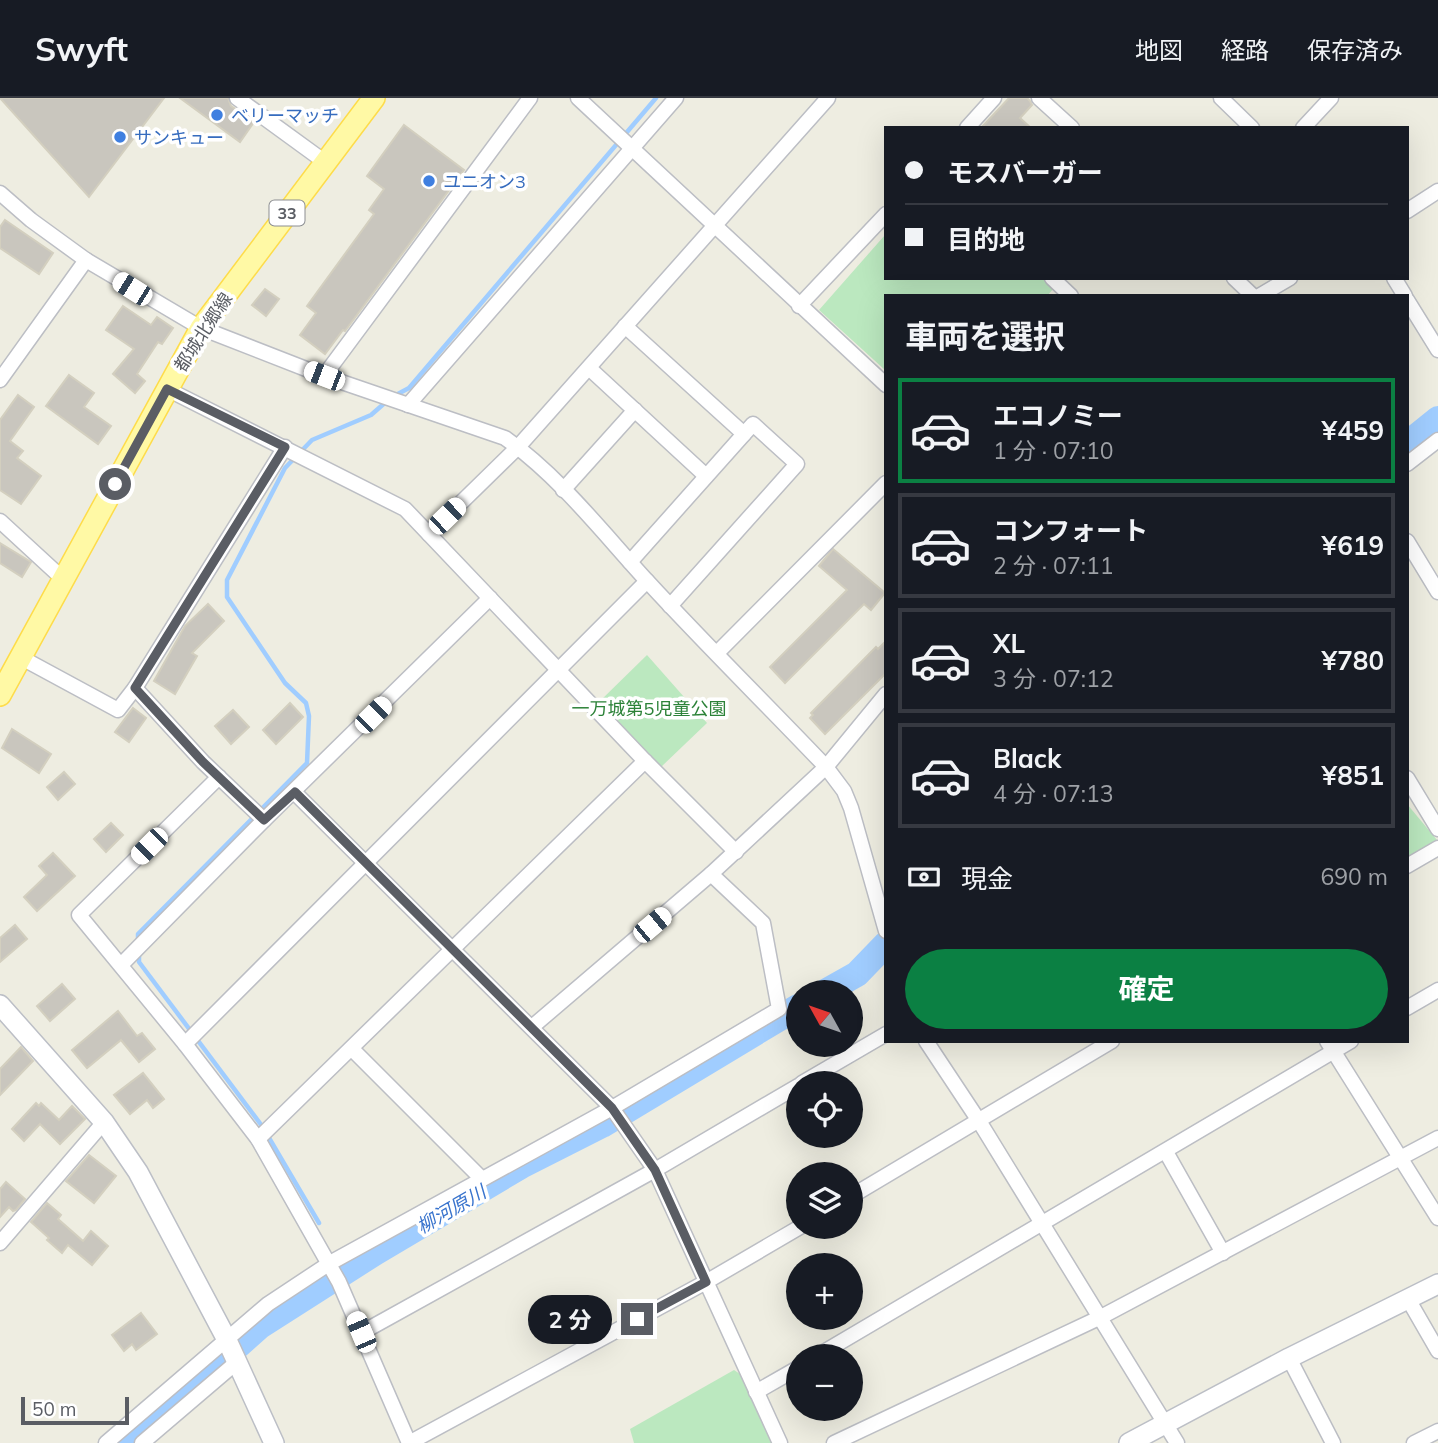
<!DOCTYPE html>
<html lang="ja">
<head>
<meta charset="utf-8">
<style>
	:root { --surface:#171b24; --page:#242831; --text:#f1f3f6; --muted:#9ea1a6; --line:#363941; --accent:#0b8043 }
	body { margin:0; font-family:Mulish,"Noto Sans JP",sans-serif; background:var(--page); color:var(--text); height:100vh; display:flex; flex-direction:column; font-size:26px; white-space:nowrap }
	* { box-sizing:border-box; margin:0 }
	p { font-size:23px; color:var(--muted) }
	.icon { flex:none; width:38px; height:38px; fill:none; stroke:currentColor; stroke-width:2; stroke-linecap:round; stroke-linejoin:round }
	.map { position:relative; flex:1; overflow:hidden }
	.side { position:absolute; left:884px; top:196px; width:525px; height:749px; display:flex; flex-direction:column; background:var(--surface); border-radius:0px; box-shadow:0 7px 28px #0002 }
	.side>* { flex:none }
	.banner { position:absolute; left:884px; top:28px; width:525px; height:154px; border-radius:0px; box-shadow:0 7px 28px #0002; display:grid; align-content:center; height:154px; padding:0 21px; background:var(--surface) }
	.needle { width:46px; rotate:310deg }
	.controls { position:absolute; left:786px; top:882px; display:grid; gap:14px }
	.controls a { display:grid; place-items:center; width:77px; height:77px; border-radius:50%; background:var(--surface); box-shadow:0 7px 28px #0002; font-size:35px }
	.scale { position:absolute; left:21px; bottom:18px; width:108px; box-sizing:border-box; padding-left:7px; border:4px solid #5a5d64; border-top:0; font-size:19px; line-height:24px; white-space:nowrap; color:#5a5d64; -webkit-text-stroke:5px #fff; paint-order:stroke }
	.end { position:absolute; width:32px; height:32px; margin:-16px; border:9px solid #5a5d64; background:#fff; box-shadow:0 0 0 4px #fff }
	.from { border-radius:50% }
	.bubble { position:absolute; height:49px; border-radius:24px; background:var(--surface); box-shadow:0 7px 28px #0002; font-size:23px; font-weight:700; line-height:49px; text-align:center }
	.car { position:absolute; width:21px; height:42px; margin:-21px -10px; border-radius:9px; box-shadow:0 0 5px 2px #0007; background:linear-gradient(#fff 24%,#345 0 40%,#fff 0 76%,#345 0 86%,#fff 0) }
	.banner b { display:flex; align-items:center; gap:24px; height:66px; font-size:26px }
	.banner b+b { border-top:2px solid var(--line) }
	.banner i { width:18px; height:18px; background:var(--text) }
	ul { padding:0; list-style:none }
	li { display:flex; align-items:center; gap:21px; height:105px; margin:0 14px 10px; padding:0 7px; border:4px solid var(--line); border-radius:0px }
	li div { flex:1 }
	li b { display:block; font-size:26px }
	li em { font-style:normal; font-weight:700 }
	li.active { border-color:var(--accent) }
	li>.icon { width:63px; height:63px; stroke-width:1.5 }
	h2 { padding:0 21px; font-size:32px; line-height:84px }
	.pay { display:flex; align-items:center; gap:18px; height:77px; padding:0 21px; font-size:26px }
	.pay p { margin-inline-start:auto }
	.button { display:flex; gap:14px; margin-top:auto; padding:14px 21px }
	.button a { flex:1; height:80px; border-radius:42px; background:var(--accent); color:#fff; font-size:28px; font-weight:700; line-height:80px; text-align:center }
	header { display:flex; align-items:center; gap:42px; box-sizing:border-box; height:98px; padding:0 35px; background:var(--surface); border-bottom:2px solid var(--line) }
	header strong { font-size:33px }
	nav { display:flex; gap:38px; margin-inline-start:auto; font-size:24px }
	.map>svg:first-child { display:block }
	.green { fill:#bbe8bf }
	.lines { fill:none; stroke-linecap:round; stroke-linejoin:round }
	.stream { stroke:#a0cdff; stroke-width:4.5 }
	.river { stroke:#a0cdff; stroke-width:26 }
	.building { fill:#c9c6be; stroke:#d3cfbf; stroke-width:2 }
	.street-casing { stroke:#bcbec4; stroke-width:17 }
	.secondary-casing { stroke:#bcbfc6; stroke-width:22 }
	.primary-casing { stroke:#fedc4a; stroke-width:24 }
	.street { stroke:#fff; stroke-width:14 }
	.secondary { stroke:#fff; stroke-width:19 }
	.primary { stroke:#fff9a5; stroke-width:21 }
	.route { stroke:#5a5d64; stroke-width:9 }
	.shop-dot { fill:#3f7fe0; stroke:#fff; stroke-width:2.5 }
	.labels { text-anchor:middle; dominant-baseline:central; stroke-width:7; stroke-linejoin:round; paint-order:stroke }
	.shield { fill:#fff; stroke:#8c8e92; stroke-width:2 }
	.shield-label { font-size:16px; font-weight:bold; fill:#5a5d64 }
	.shop-label { font-size:18px; fill:#366cbe; stroke:#fff; text-anchor:start }
	.street-label { font-size:18px; fill:#5a5d64; stroke:#fff }
	.park-label { font-size:18px; fill:#2c8238; stroke:#fff }
	.water-label { font-size:19px; font-style:italic; fill:#3873cd; stroke:#fff }
</style>
</head>
<body>
<header>
<strong>Swyft</strong>
<nav><a>地図</a><a>経路</a><a>保存済み</a></nav>
</header>
<div class="map">
<svg width="1438" height="1345" viewBox="0 0 1438 1345">
	<rect width="100%" height="100%" fill="#eeede1"/>
	<g class="green">
		<path d="M885,137L886,180H1044L1054,190L1047,198H886L885,272L819,212Z"/>
		<path d="M647,557L707,625L661,669L599,604Z"/>
		<path d="M1407,706L1437,742L1407,759Z"/>
		<path d="M734,1272L740,1276L773,1345H634L630,1331Z"/>
	</g>
	<g class="lines">
		<g class="stream">
			<path d="M394,298L409,290L656,0"/>
			<path d="M138,844V836L307,665L309,618L306,605L285,585L227,499V482L285,370L312,342L371,317L387,303"/>
			<path d="M139,853V864L262,1028L319,1125"/>
		</g>
		<g class="river">
			<path d="M1407,346L1438,321"/>
			<path d="M825,894L857,876L886,846"/>
			<path d="M128,1345L260,1228L376,1154L521,1068L602,1027L798,909"/>
		</g>
	</g>
	<g class="building">
		<path d="M0,0H164L89,99Z"/>
		<path d="M180,0H228L231,8L254,24L240,44Z"/>
		<path d="M1009,0H1027L1030,3L1032,7L1020,20L1031,30H981Z"/>
		<path d="M404,27L464,72L345,233L343,232L325,256L300,237L316,215L307,208L374,116L369,112L384,91L367,78Z"/>
		<path d="M5,122L53,155L39,176L0,150V129Z"/>
		<path d="M265,191L279,201L266,218L252,207Z"/>
		<path d="M123,208L151,227L157,219L173,230L162,246L158,244L137,276L145,283L135,295L113,276L134,251L106,232Z"/>
		<path d="M69,277L94,295L84,309L111,328L98,346L46,308Z"/>
		<path d="M18,297L34,309L10,343L23,353L17,360L41,378L21,406L0,392V322Z"/>
		<path d="M0,445L31,464L22,479L0,465Z"/>
		<path d="M833,451L885,495L871,512L864,506L785,585L770,569L847,492L819,468Z"/>
		<path d="M208,506L224,523L192,555L197,558L175,596L154,583L185,528Z"/>
		<path d="M886,543V575L825,636L810,620L813,617L811,615L876,549L878,551Z"/>
		<path d="M290,605L303,619L276,646L263,632Z"/>
		<path d="M133,610L146,620L129,644L115,634Z"/>
		<path d="M233,612L249,629L231,646L215,628Z"/>
		<path d="M12,631L51,656L39,675L2,650Z"/>
		<path d="M64,674L75,686L58,702L47,689Z"/>
		<path d="M111,725L123,737L106,754L94,741Z"/>
		<path d="M53,755L75,778L37,813L24,799L47,777L39,768Z"/>
		<path d="M15,827L27,841L0,864V840Z"/>
		<path d="M62,886L75,901L50,923L37,908Z"/>
		<path d="M118,913L137,938L142,935L155,951L139,964L121,942L87,970L72,952Z"/>
		<path d="M21,949L33,963L0,997V971Z"/>
		<path d="M143,975L164,1001L153,1010L147,1002L130,1016L114,997Z"/>
		<path d="M36,1005L39,1008L41,1005L59,1022L72,1008L85,1021L60,1046L40,1026L24,1043L12,1031Z"/>
		<path d="M89,1057L116,1078L94,1105L66,1083Z"/>
		<path d="M6,1084L25,1101L16,1112L13,1113L9,1109L0,1119V1091Z"/>
		<path d="M47,1105L61,1117L58,1121L83,1143L91,1133L108,1148L92,1167L68,1147L62,1155L47,1142L49,1140L31,1124Z"/>
		<path d="M141,1215L157,1236L136,1252L132,1246L124,1253L112,1237Z"/>
	</g>
	<g class="lines">
		<defs>
			<g id="street">
				<path d="M237,0L325,64"/>
				<path d="M578,0L886,287"/>
				<path d="M1039,0L1072,30"/>
				<path d="M1221,0L1252,30"/>
				<path d="M967,30L994,0"/>
				<path d="M1303,30L1331,0"/>
				<path d="M0,95L31,122L86,162L201,230L324,278L505,340C560,379 603,435 648,484C706,547 767,607 826,669L844,693L851,710L886,833"/>
				<path d="M1407,113L1438,93"/>
				<path d="M1052,180L1071,198"/>
				<path d="M1234,180L1253,198"/>
				<path d="M1394,180L1405,198"/>
				<path d="M1259,198L1290,180"/>
				<path d="M1407,202L1438,252"/>
				<path d="M799,208L886,116"/>
				<path d="M625,228L744,336L630,464"/>
				<path d="M589,270L706,378"/>
				<path d="M324,278L530,0"/>
				<path d="M0,282L86,162"/>
				<path d="M167,291L405,411L645,663L736,754"/>
				<path d="M408,307L676,0"/>
				<path d="M1407,366L1438,342"/>
				<path d="M563,392L635,312"/>
				<path d="M0,423L62,480"/>
				<path d="M429,436L518,349L828,0"/>
				<path d="M1407,443L1438,494"/>
				<path d="M670,508L797,366L753,326L744,336"/>
				<path d="M717,555L886,385"/>
				<path d="M20,559L118,612L135,590L285,349"/>
				<path d="M135,590L203,664L264,722"/>
				<path d="M219,679L79,817L185,946L258,1041L339,1184L409,1345"/>
				<path d="M1407,680L1438,731"/>
				<path d="M294,694L612,1010L655,1072L780,1345"/>
				<path d="M1407,768L1438,750"/>
				<path d="M121,867L264,722L490,500"/>
				<path d="M1407,910L1438,892"/>
				<path d="M532,929L711,776L826,669L886,596"/>
				<path d="M926,943L979,1023L1177,1345"/>
				<path d="M1327,943L1438,1120"/>
				<path d="M185,946L647,483"/>
				<path d="M352,951L482,1081"/>
				<path d="M802,985L886,936"/>
				<path d="M258,1041L645,663"/>
				<path d="M1166,1054L1223,1155"/>
				<path d="M850,1099L1112,943"/>
				<path d="M0,1145L104,1024"/>
				<path d="M1408,1201L1438,1253"/>
				<path d="M361,1235L655,1072L798,988"/>
				<path d="M817,1258L1351,943"/>
				<path d="M1289,1260L1333,1345"/>
				<path d="M756,1294L798,1270"/>
				<path d="M106,1345L268,1206L330,1165L612,1010L779,911L763,825L711,776"/>
				<path d="M142,1345L237,1264"/>
				<path d="M409,1345L706,1184L800,1129"/>
				<path d="M834,1345L1101,1219L1438,1040"/>
				<path d="M1414,1345L1438,1333"/>
			</g>
			<g id="secondary">
				<path d="M0,907L104,1024L138,1074L226,1240L274,1345"/>
				<path d="M1129,1345L1289,1260L1438,1186"/>
			</g>
			<path id="primary" d="M0,597L201,230L374,0"/>
		</defs>
		<use href="#street" class="street-casing"/>
		<use href="#secondary" class="secondary-casing"/>
		<use href="#primary" class="primary-casing"/>
		<use href="#street" class="street"/>
		<use href="#secondary" class="secondary"/>
		<use href="#primary" class="primary"/>
	</g>
	<g class="lines">
		<path class="route" d="M115,386L167,291L285,349L135,590L203,664L264,722L295,694L612,1010L655,1072L706,1184L637,1221"/>
	</g>
	<g class="shop-dot">
		<circle cx="217" cy="17" r="7"/>
		<circle cx="120" cy="39" r="7"/>
		<circle cx="429" cy="83" r="7"/>
	</g>
	<g class="labels">
		<rect class="shield" x="269.5" y="102.5" width="35" height="25" rx="5"/>
		<g class="shield-label">
			<text x="287" y="115">33</text>
		</g>
		<g class="shop-label">
			<text x="231" y="17">ベリーマッチ</text>
			<text x="134" y="39">サンキュー</text>
			<text x="443" y="83">ユニオン3</text>
		</g>
		<g class="street-label">
			<text transform="translate(203 234) rotate(-57)">都城北郷線</text>
		</g>
		<g class="park-label">
			<text x="649" y="610">一万城第5児童公園</text>
		</g>
		<g class="water-label">
			<text transform="translate(451 1111) rotate(-30)">柳河原川</text>
		</g>
	</g>
</svg>
<div class="controls">
<a><svg class="needle" viewBox="-14 -14 28 28"><path d="M0-13l5 13h-10z" fill="#e53935"/><path d="M0 13l5-13h-10z" fill="#9ea1a6"/></svg></a>
<a><svg class="icon" aria-label="locate" viewBox="0 0 24 24"><circle cx="12" cy="12" r="6"/><path d="M12 2v4M12 18v4M2 12h4M18 12h4"/></svg></a>
<a><svg class="icon" aria-label="layers" viewBox="0 0 24 24"><path d="M12 4l9 5-9 5-9-5zM3 14l9 5 9-5"/></svg></a>
<a>+</a>
<a>−</a>
</div>
<div class="scale">50 m</div>
<i class="end from" style="left:115px;top:386px"></i>
<i class="end" style="left:637px;top:1221px"></i>
<div class="bubble" style="left:528px;top:1197px;width:84px">2 分</div>
<i class="car" style="left:132px;top:191px;rotate:302deg"></i>
<i class="car" style="left:324px;top:278px;rotate:291deg"></i>
<i class="car" style="left:447px;top:418px;rotate:46deg"></i>
<i class="car" style="left:373px;top:617px;rotate:45deg"></i>
<i class="car" style="left:149px;top:748px;rotate:225deg"></i>
<i class="car" style="left:652px;top:827px;rotate:50deg"></i>
<i class="car" style="left:361px;top:1234px;rotate:337deg"></i>
<div class="banner">
<b><i class="from"></i>モスバーガー</b>
<b><i></i>目的地</b>
</div>
<section class="side">
<h2>車両を選択</h2>
<ul>
<li class="active"><svg class="icon" aria-label="car" viewBox="0 0 24 24"><path d="M5 17H2v-5l4-1 3-4h7l3 4 3 1v5h-3M9 17h6M6 11h13"/><circle cx="7" cy="17" r="2"/><circle cx="17" cy="17" r="2"/></svg><div><b>エコノミー</b><p>1 分 · 07:10</p></div><em>¥459</em></li>
<li><svg class="icon" aria-label="car" viewBox="0 0 24 24"><path d="M5 17H2v-5l4-1 3-4h7l3 4 3 1v5h-3M9 17h6M6 11h13"/><circle cx="7" cy="17" r="2"/><circle cx="17" cy="17" r="2"/></svg><div><b>コンフォート</b><p>2 分 · 07:11</p></div><em>¥619</em></li>
<li><svg class="icon" aria-label="car" viewBox="0 0 24 24"><path d="M5 17H2v-5l4-1 3-4h7l3 4 3 1v5h-3M9 17h6M6 11h13"/><circle cx="7" cy="17" r="2"/><circle cx="17" cy="17" r="2"/></svg><div><b>XL</b><p>3 分 · 07:12</p></div><em>¥780</em></li>
<li><svg class="icon" aria-label="car" viewBox="0 0 24 24"><path d="M5 17H2v-5l4-1 3-4h7l3 4 3 1v5h-3M9 17h6M6 11h13"/><circle cx="7" cy="17" r="2"/><circle cx="17" cy="17" r="2"/></svg><div><b>Black</b><p>4 分 · 07:13</p></div><em>¥851</em></li>
</ul>
<div class="pay"><svg class="icon" aria-label="cash" viewBox="0 0 24 24"><path d="M3 7h18v10H3z"/><circle cx="12" cy="12" r="2"/></svg>現金<p>690 m</p></div>
<div class="button"><a>確定</a></div>
</section>
</div>
</body>
</html>
